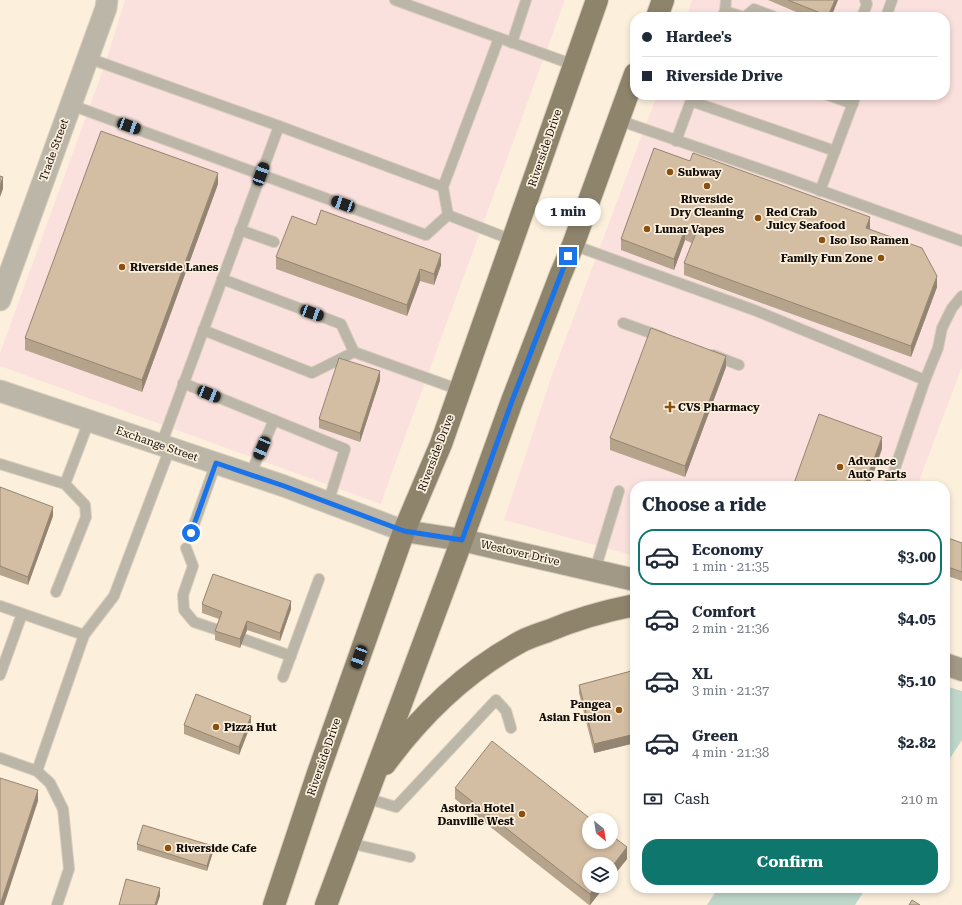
<!DOCTYPE html>
<html lang="en">
<head>
<meta charset="utf-8">
<style>
	:root { --surface:#fff; --page:#f6f6f7; --text:#1f2937; --muted:#747a83; --line:#e0e1e3; --accent:#0f766e }
	body { margin:0; font-family:"Roboto Serif",serif; background:var(--page); color:var(--text); height:100vh; display:flex; flex-direction:column; font-size:15px; white-space:nowrap }
	* { box-sizing:border-box; margin:0 }
	p { font-size:13px; color:var(--muted) }
	.icon { flex:none; width:22px; height:22px; fill:none; stroke:currentColor; stroke-width:2; stroke-linecap:round; stroke-linejoin:round }
	.map { position:relative; flex:1; overflow:hidden }
	.panel { position:absolute; left:630px; top:481px; width:320px; height:412px; display:flex; flex-direction:column; background:var(--surface); border-radius:16px; box-shadow:0 2px 6px #0003 }
	.panel>* { flex:none }
	.guide { position:absolute; left:630px; top:12px; width:320px; height:88px; border-radius:16px; box-shadow:0 2px 6px #0003; display:grid; align-content:center; height:88px; padding:0 12px; background:var(--surface) }
	.needle { width:26px; rotate:150deg }
	.controls { position:absolute; left:582px; top:813px; display:grid; gap:8px }
	.controls a { display:grid; place-items:center; width:36px; height:36px; border-radius:50%; background:var(--surface); box-shadow:0 2px 6px #0003; font-size:20px }
	.end { position:absolute; width:18px; height:18px; margin:-9px; border:5px solid #1a73e8; background:#fff; box-shadow:0 0 0 2px #fff }
	.from { border-radius:50% }
	.bubble { position:absolute; height:28px; border-radius:14px; background:var(--surface); box-shadow:0 2px 6px #0003; font-size:13px; font-weight:700; line-height:28px; text-align:center }
	.car { position:absolute; width:12px; height:24px; margin:-12px -6px; border-radius:5px; box-shadow:0 0 3px 1px #0007; background:linear-gradient(#222 24%,#8ab4d8 0 40%,#222 0 76%,#8ab4d8 0 86%,#222 0) }
	.guide b { display:flex; align-items:center; gap:14px; height:38px; font-size:15px }
	.guide b+b { border-top:1px solid var(--line) }
	.guide i { width:10px; height:10px; background:var(--text) }
	ul { padding:0; list-style:none }
	li { display:flex; align-items:center; gap:12px; height:56px; margin:0 8px 6px; padding:0 4px; border:2px solid transparent; border-radius:16px }
	li div { flex:1 }
	li b { display:block; font-size:15px }
	li em { font-style:normal; font-weight:700 }
	li.active { border-color:var(--accent) }
	li>.icon { width:36px; height:36px; stroke-width:1.5 }
	h2 { padding:0 12px; font-size:18px; line-height:48px }
	.pay { display:flex; align-items:center; gap:10px; height:44px; padding:0 12px; font-size:15px }
	.pay p { margin-inline-start:auto }
	.action { display:flex; gap:8px; margin-top:auto; padding:8px 12px }
	.action a { flex:1; height:46px; border-radius:16px; background:var(--accent); color:#fff; font-size:16px; font-weight:700; line-height:46px; text-align:center }
	.map>svg:first-child { display:block }
	.commercial { fill:#fbe1dd }
	.green { fill:#bfd6cb }
	.lines { fill:none; stroke-linecap:round; stroke-linejoin:round }
	.lane-casing { stroke:#d7ccbb; stroke-width:12 }
	.street-casing { stroke:#d7ccbb; stroke-width:23 }
	.secondary-casing { stroke:#d7ccbb; stroke-width:24 }
	.primary-casing { stroke:#d7ccbb; stroke-width:24 }
	.lane { stroke:#bcb6a8; stroke-width:10 }
	.street { stroke:#bcb6a8; stroke-width:21 }
	.secondary { stroke:#a19885; stroke-width:22 }
	.primary { stroke:#8e836b; stroke-width:22 }
	.wall { fill:#b6a38c }
	.shaded-wall { fill:#948572 }
	.building { fill:#d4bea3; stroke:#948572 }
	.route { stroke:#1a73e8; stroke-width:5 }
	.poi-dot { fill:#8b500e; stroke:#fcf0dd; stroke-width:1.5 }
	.labels { text-anchor:middle; dominant-baseline:central; stroke-width:3.5; stroke-linejoin:round; paint-order:stroke }
	.street-label { font-size:11px; fill:#130e09; stroke:#fcf0dd }
	.poi-label { font-size:11px; font-weight:bold; fill:#130e09; stroke:#fcf0dd; text-anchor:start }
</style>
</head>
<body>
<div class="map">
<svg width="962" height="905" viewBox="0 0 962 905">
	<rect width="100%" height="100%" fill="#fcf0dd"/>
	<g class="commercial">
		<path d="M125,0H565L387,486L381,504L0,366V353L104,67Z"/>
		<path d="M692,0H962V367L917,486H635V556L504,520L552,375L657,95H945V17H686Z"/>
	</g>
	<g class="green">
		<path d="M945,686L962,691V740L945,766Z"/>
		<path d="M718,888H866L855,905H707Z"/>
	</g>
	<g class="lines">
		<defs>
			<g id="lane">
				<path d="M395,0L574,65"/>
				<path d="M725,11L743,17"/>
				<path d="M722,17L725,11L726,0"/>
				<path d="M745,17L754,9L775,17"/>
				<path d="M862,17L867,4L865,0"/>
				<path d="M886,17L892,0"/>
				<path d="M512,43L526,0"/>
				<path d="M88,58L279,126L443,187"/>
				<path d="M828,95L853,104"/>
				<path d="M691,101L835,151"/>
				<path d="M71,105L426,235L448,215"/>
				<path d="M618,120L786,178L962,241"/>
				<path d="M676,141L693,95"/>
				<path d="M820,191L856,95"/>
				<path d="M448,215L443,187L499,38"/>
				<path d="M448,215L512,240"/>
				<path d="M240,230L274,242"/>
				<path d="M573,245L754,310L925,380"/>
				<path d="M222,279L341,324L354,352"/>
				<path d="M623,323L662,337"/>
				<path d="M203,330L312,373L354,352L460,390"/>
				<path d="M713,355L739,365"/>
				<path d="M183,383L345,449L328,503"/>
				<path d="M161,445L279,126"/>
				<path d="M0,464L65,484L85,505L86,517L56,592"/>
				<path d="M250,475L274,420"/>
				<path d="M65,484L89,421"/>
				<path d="M889,486L925,380L938,348L942,328L952,308L962,296"/>
				<path d="M191,533L216,463"/>
				<path d="M186,548L193,566L183,595L184,610L194,622L218,630"/>
				<path d="M595,570L619,491"/>
				<path d="M0,606L84,635L37,771"/>
				<path d="M84,635L114,596L170,448"/>
				<path d="M243,639L291,656"/>
				<path d="M0,675L22,614"/>
				<path d="M283,677L319,579"/>
				<path d="M0,758L37,771L50,783L63,809L69,869L57,905"/>
				<path d="M366,798L396,807L496,700L506,711L511,728"/>
				<path d="M349,843L410,857"/>
			</g>
			<g id="street">
				<path d="M0,300L106,8L107,0"/>
				<path d="M0,391L284,486L404,531"/>
			</g>
			<g id="secondary">
				<path d="M404,531L462,540L635,580"/>
				<path d="M945,664L962,670"/>
			</g>
			<g id="primary">
				<path d="M657,17L663,0"/>
				<path d="M385,764C421,715 468,670 522,641C530,637 539,634 548,631C576,619 605,611 635,605"/>
				<path d="M274,905L318,773L404,531L441,444L597,0"/>
				<path d="M326,905L462,540L512,401L560,276L573,245L635,74"/>
			</g>
		</defs>
		<use href="#lane" class="lane-casing"/>
		<use href="#street" class="street-casing"/>
		<use href="#secondary" class="secondary-casing"/>
		<use href="#primary" class="primary-casing"/>
		<use href="#lane" class="lane"/>
		<use href="#street" class="street"/>
		<use href="#secondary" class="secondary"/>
		<use href="#primary" class="primary"/>
	</g>
	<g class="wall">
		<path d="M768,0H838L831,17H808Z"/>
		<path d="M654,148L870,228V229L937,287L911,357L684,275V263L692,243L685,240L674,270L621,250V239Z"/>
		<path d="M218,184L142,392L25,350V338Z"/>
		<path d="M316,225L441,265L434,285L420,281L407,316L276,269V257Z"/>
		<path d="M726,367L685,477L610,450V438Z"/>
		<path d="M380,380L360,442L319,428V419Z"/>
		<path d="M0,487L53,516L28,585L0,575Z"/>
		<path d="M962,543V581L945,575V544Z"/>
		<path d="M202,604L291,609L280,641L247,630L240,648L215,640V631L219,619L202,613Z"/>
		<path d="M635,670V743L594,753L579,693V685Z"/>
		<path d="M251,724L239,755L184,734V725Z"/>
		<path d="M455,788L627,859L611,879V864L605,886L590,905H589L455,799Z"/>
		<path d="M137,844L213,852L207,871L137,850Z"/>
	</g>
	<g class="shaded-wall">
		<path d="M835,0H838L831,17H828Z"/>
		<path d="M218,173V184L142,392V380Z"/>
		<path d="M3,177V189L0,197V186Z"/>
		<path d="M870,217V228L866,239V228Z"/>
		<path d="M685,229V240L674,270V259Z"/>
		<path d="M441,254V265L434,285V274Z"/>
		<path d="M420,269V281L407,316V305Z"/>
		<path d="M937,276V287L911,357V346Z"/>
		<path d="M726,356V367L685,477V466Z"/>
		<path d="M380,371V380L360,442V433Z"/>
		<path d="M882,437V449L869,486H864Z"/>
		<path d="M53,507V516L28,585V577Z"/>
		<path d="M291,601V609L280,641V633Z"/>
		<path d="M247,621V630L240,648V639Z"/>
		<path d="M251,716V724L239,755V747Z"/>
		<path d="M635,734V743L594,753V744Z"/>
		<path d="M38,790V801L4,905H0Z"/>
		<path d="M213,846V852L207,871V866Z"/>
		<path d="M627,847V859L611,879V868Z"/>
		<path d="M596,886H605L590,905V894Z"/>
		<path d="M160,888V896L157,905H155Z"/>
	</g>
	<g class="building">
		<path d="M788,0H835L828,16Z"/>
		<path d="M101,131L218,173L142,380L25,338Z"/>
		<path d="M654,148L690,161L693,153L870,217L866,228L922,248L937,276L911,346L684,263L696,233L685,229L674,259L621,239Z"/>
		<path d="M0,176L3,177L0,186Z"/>
		<path d="M321,210L441,254L434,274L420,269L407,305L276,257L292,216L316,225Z"/>
		<path d="M651,328L726,356L685,466L610,438Z"/>
		<path d="M339,358L380,371L360,433L319,419Z"/>
		<path d="M819,414L882,437L864,486H793Z"/>
		<path d="M0,487L53,507L28,577L0,566Z"/>
		<path d="M948,538L962,543V572L945,566V544Z"/>
		<path d="M213,574L291,601L280,633L247,621L240,639L215,631L222,612L202,604Z"/>
		<path d="M635,670V734L594,744L579,685Z"/>
		<path d="M196,694L251,716L239,747L184,725Z"/>
		<path d="M492,741L592,820H589V842H611V835L627,847L611,868V864H589V886H596L590,894L455,788Z"/>
		<path d="M0,778L38,790L0,905Z"/>
		<path d="M143,825L213,846L207,866L137,844Z"/>
		<path d="M126,879L160,888L155,905H119Z"/>
		<path d="M912,900L920,905H909Z"/>
	</g>
	<g class="lines">
		<path class="route" d="M191,533L216,463L284,486L404,531L462,540L512,401L568,256"/>
	</g>
	<g class="poi-dot">
		<circle cx="670" cy="172" r="4"/>
		<circle cx="707" cy="186" r="4"/>
		<circle cx="758" cy="218" r="4"/>
		<circle cx="647" cy="229" r="4"/>
		<circle cx="822" cy="240" r="4"/>
		<circle cx="881" cy="258" r="4"/>
		<circle cx="122" cy="267" r="4"/>
		<path d="M668 401h4v4h4v4h-4v4h-4v-4h-4v-4h4z"/>
		<circle cx="840" cy="467" r="4"/>
		<circle cx="619" cy="710" r="4"/>
		<circle cx="216" cy="727" r="4"/>
		<circle cx="522" cy="814" r="4"/>
		<circle cx="168" cy="848" r="4"/>
	</g>
	<g class="labels">
		<g class="street-label">
			<text transform="translate(545 148) rotate(-71)">Riverside Drive</text>
			<text transform="translate(54 150) rotate(-70)">Trade Street</text>
			<text transform="translate(157 444) rotate(19)">Exchange Street</text>
			<text transform="translate(436 453) rotate(-69)">Riverside Drive</text>
			<text transform="translate(520 553) rotate(13)">Westover Drive</text>
			<text transform="translate(324 757) rotate(-71)">Riverside Drive</text>
		</g>
		<g class="poi-label">
			<text x="678" y="172">Subway</text>
			<text x="707" y="199" text-anchor="middle">Riverside<tspan x="707" dy="13">Dry Cleaning</tspan></text>
			<text x="766" y="212">Red Crab<tspan x="766" dy="13">Juicy Seafood</tspan></text>
			<text x="655" y="229">Lunar Vapes</text>
			<text x="830" y="240">Iso Iso Ramen</text>
			<text x="873" y="258" text-anchor="end">Family Fun Zone</text>
			<text x="130" y="267">Riverside Lanes</text>
			<text x="678" y="407">CVS Pharmacy</text>
			<text x="848" y="461">Advance<tspan x="848" dy="13">Auto Parts</tspan></text>
			<text x="611" y="704" text-anchor="end">Pangea<tspan x="611" dy="13">Asian Fusion</tspan></text>
			<text x="224" y="727">Pizza Hut</text>
			<text x="514" y="808" text-anchor="end">Astoria Hotel<tspan x="514" dy="13">Danville West</tspan></text>
			<text x="176" y="848">Riverside Cafe</text>
		</g>
	</g>
</svg>
<div class="controls">
<a><svg class="needle" viewBox="-14 -14 28 28"><path d="M0-13l5 13h-10z" fill="#e53935"/><path d="M0 13l5-13h-10z" fill="#747a83"/></svg></a>
<a><svg class="icon" aria-label="layers" viewBox="0 0 24 24"><path d="M12 4l9 5-9 5-9-5zM3 14l9 5 9-5"/></svg></a>
</div>
<i class="end from" style="left:191px;top:533px"></i>
<i class="end" style="left:568px;top:256px"></i>
<div class="bubble" style="left:535px;top:198px;width:66px">1 min</div>
<i class="car" style="left:129px;top:126px;rotate:110deg"></i>
<i class="car" style="left:261px;top:174px;rotate:20deg"></i>
<i class="car" style="left:343px;top:204px;rotate:290deg"></i>
<i class="car" style="left:312px;top:313px;rotate:110deg"></i>
<i class="car" style="left:209px;top:394px;rotate:112deg"></i>
<i class="car" style="left:262px;top:448px;rotate:203deg"></i>
<i class="car" style="left:359px;top:657px;rotate:200deg"></i>
<div class="guide">
<b><i class="from"></i>Hardee's</b>
<b><i></i>Riverside Drive</b>
</div>
<section class="panel">
<h2>Choose a ride</h2>
<ul>
<li class="active"><svg class="icon" aria-label="car" viewBox="0 0 24 24"><path d="M5 17H2v-5l4-1 3-4h7l3 4 3 1v5h-3M9 17h6M6 11h13"/><circle cx="7" cy="17" r="2"/><circle cx="17" cy="17" r="2"/></svg><div><b>Economy</b><p>1 min · 21:35</p></div><em>$3.00</em></li>
<li><svg class="icon" aria-label="car" viewBox="0 0 24 24"><path d="M5 17H2v-5l4-1 3-4h7l3 4 3 1v5h-3M9 17h6M6 11h13"/><circle cx="7" cy="17" r="2"/><circle cx="17" cy="17" r="2"/></svg><div><b>Comfort</b><p>2 min · 21:36</p></div><em>$4.05</em></li>
<li><svg class="icon" aria-label="car" viewBox="0 0 24 24"><path d="M5 17H2v-5l4-1 3-4h7l3 4 3 1v5h-3M9 17h6M6 11h13"/><circle cx="7" cy="17" r="2"/><circle cx="17" cy="17" r="2"/></svg><div><b>XL</b><p>3 min · 21:37</p></div><em>$5.10</em></li>
<li><svg class="icon" aria-label="car" viewBox="0 0 24 24"><path d="M5 17H2v-5l4-1 3-4h7l3 4 3 1v5h-3M9 17h6M6 11h13"/><circle cx="7" cy="17" r="2"/><circle cx="17" cy="17" r="2"/></svg><div><b>Green</b><p>4 min · 21:38</p></div><em>$2.82</em></li>
</ul>
<div class="pay"><svg class="icon" aria-label="cash" viewBox="0 0 24 24"><path d="M3 7h18v10H3z"/><circle cx="12" cy="12" r="2"/></svg>Cash<p>210 m</p></div>
<div class="action"><a>Confirm</a></div>
</section>
</div>
</body>
</html>
